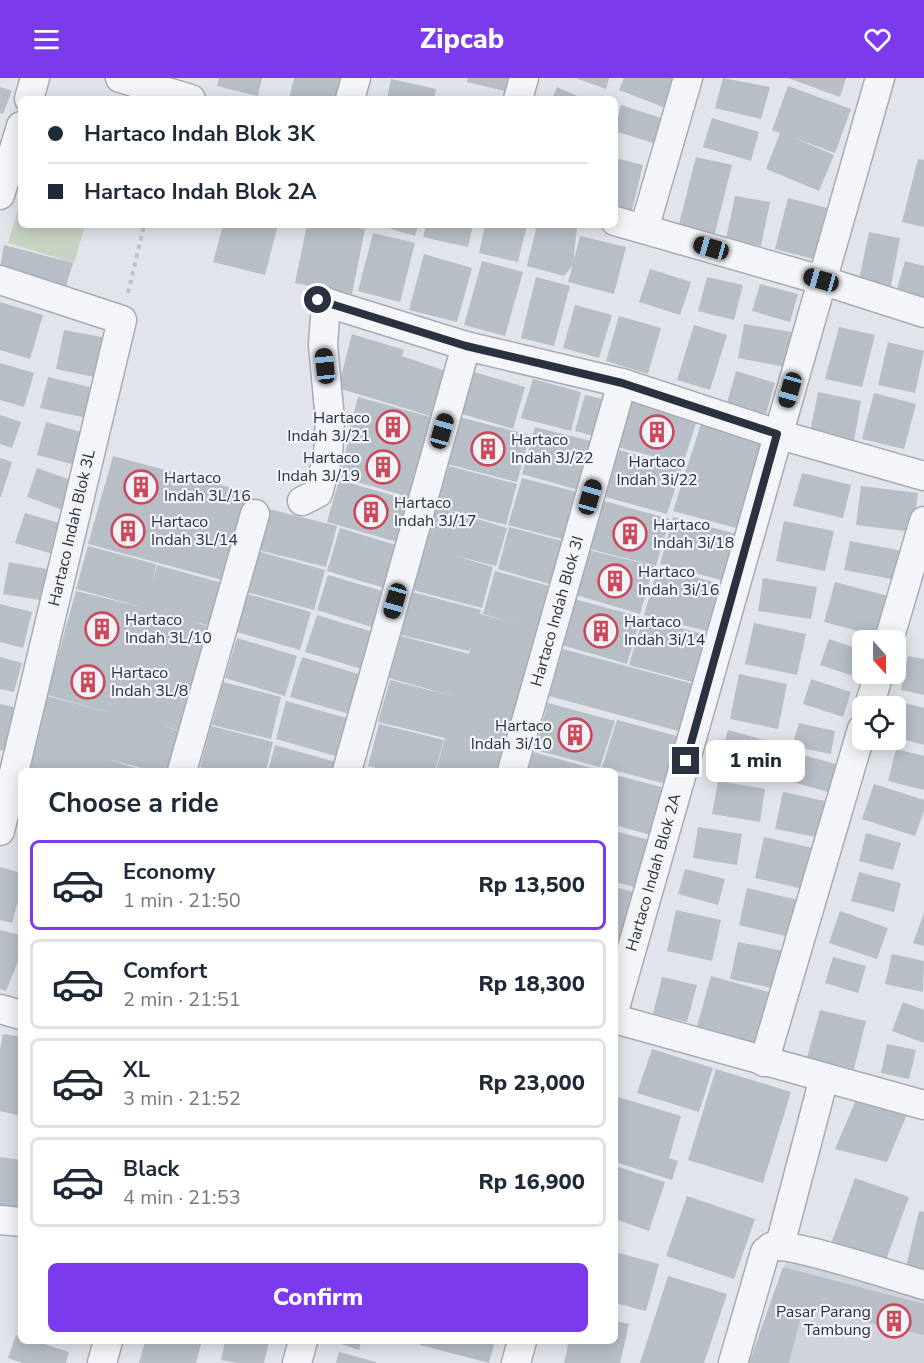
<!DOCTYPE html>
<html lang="en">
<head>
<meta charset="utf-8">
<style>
	:root { --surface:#fff; --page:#f2f2f3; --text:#1f2937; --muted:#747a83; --line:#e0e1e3; --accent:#7c3aed }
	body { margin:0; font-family:"Nunito Sans",sans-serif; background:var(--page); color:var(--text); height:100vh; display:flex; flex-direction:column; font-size:22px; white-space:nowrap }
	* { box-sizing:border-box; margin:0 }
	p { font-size:20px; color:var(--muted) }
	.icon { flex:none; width:33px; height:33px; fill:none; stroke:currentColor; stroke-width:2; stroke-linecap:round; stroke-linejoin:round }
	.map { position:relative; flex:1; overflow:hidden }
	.sheet { position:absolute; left:18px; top:690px; width:600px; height:576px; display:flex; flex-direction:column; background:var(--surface); border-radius:9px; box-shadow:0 3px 15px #0003 }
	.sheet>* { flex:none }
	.guide { position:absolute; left:18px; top:18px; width:600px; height:132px; border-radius:9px; box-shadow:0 3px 15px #0003; display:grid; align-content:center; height:132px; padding:0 30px; background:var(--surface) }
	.needle { width:39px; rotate:159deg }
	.buttons { position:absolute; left:852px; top:552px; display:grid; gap:12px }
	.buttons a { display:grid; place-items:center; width:54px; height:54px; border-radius:9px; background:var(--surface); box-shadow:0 3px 15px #0003; font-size:30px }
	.end { position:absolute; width:27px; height:27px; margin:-14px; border:8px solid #2a3241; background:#fff; box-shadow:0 0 0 3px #fff }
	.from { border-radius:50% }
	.bubble { position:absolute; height:42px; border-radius:9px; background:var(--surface); box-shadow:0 3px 15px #0003; font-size:20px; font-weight:800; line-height:42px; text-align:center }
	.car { position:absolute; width:18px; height:36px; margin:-18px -9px; border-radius:8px; box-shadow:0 0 4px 2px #0007; background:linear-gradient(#222 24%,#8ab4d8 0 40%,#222 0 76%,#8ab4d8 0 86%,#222 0) }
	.guide b { display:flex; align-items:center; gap:21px; height:57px; font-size:22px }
	.guide b+b { border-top:2px solid var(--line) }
	.guide i { width:15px; height:15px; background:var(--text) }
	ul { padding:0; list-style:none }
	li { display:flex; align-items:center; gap:18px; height:90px; margin:0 12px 9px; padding:0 18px; border:3px solid var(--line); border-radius:9px }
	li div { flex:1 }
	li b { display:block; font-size:22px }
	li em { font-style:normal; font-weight:800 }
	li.current { border-color:var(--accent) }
	li>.icon { width:54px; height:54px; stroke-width:1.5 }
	h2 { padding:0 30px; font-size:27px; line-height:72px }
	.action { display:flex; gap:12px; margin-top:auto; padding:12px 30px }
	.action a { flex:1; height:69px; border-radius:9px; background:var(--accent); color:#fff; font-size:24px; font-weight:800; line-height:69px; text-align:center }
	header { display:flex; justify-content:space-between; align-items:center; height:78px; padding:0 30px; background:var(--accent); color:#fff; font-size:27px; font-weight:800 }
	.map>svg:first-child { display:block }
	.built { fill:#cfd3db }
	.garden { fill:#c7d3c2 }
	.building { fill:#b8bec6 }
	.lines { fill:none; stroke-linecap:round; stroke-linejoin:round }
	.minor-casing { stroke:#a6abb4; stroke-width:31 }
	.path { stroke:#bfc2c8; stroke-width:4; stroke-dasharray:4.5 4.5; stroke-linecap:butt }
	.minor { stroke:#f4f5f8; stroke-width:28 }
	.route { stroke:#2a3241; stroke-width:8 }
	.labels { text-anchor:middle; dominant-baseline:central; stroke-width:4.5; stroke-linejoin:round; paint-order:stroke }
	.poi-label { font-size:16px; fill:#2a3241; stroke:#f1f3f7; text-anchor:start }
	.street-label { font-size:16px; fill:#2a3241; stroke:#f1f3f7 }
</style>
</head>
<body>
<header><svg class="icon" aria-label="menu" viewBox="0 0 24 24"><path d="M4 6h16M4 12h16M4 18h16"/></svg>Zipcab<svg class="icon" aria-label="heart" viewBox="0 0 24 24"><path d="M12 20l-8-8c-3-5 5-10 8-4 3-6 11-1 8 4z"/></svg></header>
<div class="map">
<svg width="924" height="1285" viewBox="0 0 924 1285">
	<rect width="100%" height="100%" fill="#e1e4ea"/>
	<path class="built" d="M787,1178L924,1219V1285H759Z"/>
	<path class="garden" d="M21,122V147H85L74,185L8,165Z"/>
	<g class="building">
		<path d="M219,0H262L258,18L217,8Z"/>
		<path d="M294,0H345L340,21H289Z"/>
		<path d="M468,0H512L509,14L467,4Z"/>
		<path d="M575,0H609L606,11Z"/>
		<path d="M624,0H678L666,30L619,12Z"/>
		<path d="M723,0L770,9L761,41L715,30Z"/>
		<path d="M788,0H846L840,19Z"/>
		<path d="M391,1L436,11L434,21H387Z"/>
		<path d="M788,8L851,31L835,75L792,59L834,77L819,113L766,91L780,55L772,52Z"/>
		<path d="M0,9L12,13L3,36L0,35Z"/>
		<path d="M557,9L584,21H552Z"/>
		<path d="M621,27L664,41L656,66L615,53Z"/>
		<path d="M712,40L759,54L751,83L703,69Z"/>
		<path d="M696,79L732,87L713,163L677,154Z"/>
		<path d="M615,80L643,87L632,132L615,128Z"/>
		<path d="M918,81L924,82V149L902,144Z"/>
		<path d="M735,118L770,124L761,168L726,161Z"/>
		<path d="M788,120L827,130L813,181L775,171Z"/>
		<path d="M223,147H278L265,197L213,184Z"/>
		<path d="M307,147H344L365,151L352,216L295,205Z"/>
		<path d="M377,147H418L415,158Z"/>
		<path d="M426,147H473L468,169L423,159Z"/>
		<path d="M485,147H527L518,184L479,175Z"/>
		<path d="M537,147L577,149L573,187L564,198L527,188Z"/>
		<path d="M869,154L900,160L889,218L857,211Z"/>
		<path d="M373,155L415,165L400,224L358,213Z"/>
		<path d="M580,158L626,169L614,216L568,204Z"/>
		<path d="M4,167L73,185L66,208L0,190Z"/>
		<path d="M424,176L472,190L457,244L409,232Z"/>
		<path d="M482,183L523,194L505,258L464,247Z"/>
		<path d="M905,183L924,188V222H894Z"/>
		<path d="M650,191L691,204L680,237L639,224Z"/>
		<path d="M536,199L570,208L554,268L521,260Z"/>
		<path d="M707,199L743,207L734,242L698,233Z"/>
		<path d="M760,206L798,216L790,244L752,233Z"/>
		<path d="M0,224L43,237L30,281L0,272Z"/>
		<path d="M575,227L612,237L599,280L563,270Z"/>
		<path d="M619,238L661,250L648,296L606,283Z"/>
		<path d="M744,246L792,254L785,289L738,280Z"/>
		<path d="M694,247L727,257L710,312L677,302Z"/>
		<path d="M839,249L875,257L862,309L825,301Z"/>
		<path d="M64,252L107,260L99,300L56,291Z"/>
		<path d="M352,256L404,272L402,278L448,294L434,339L338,310Z"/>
		<path d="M888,264L924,273L915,315L878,307Z"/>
		<path d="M0,285L34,295L24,329L0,322Z"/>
		<path d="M736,293L775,305L766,336L727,325Z"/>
		<path d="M474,294L525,309L513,351L462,336Z"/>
		<path d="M48,299L94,310L87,340L40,330Z"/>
		<path d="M533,301L581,314L571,353L521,340Z"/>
		<path d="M818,314L861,323L854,363L810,355Z"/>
		<path d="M874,315L916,326L904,371L862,361Z"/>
		<path d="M585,317L607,322L597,359L575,353Z"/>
		<path d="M358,319L438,341L416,421L340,399L349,359L374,364L348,357Z"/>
		<path d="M631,321L698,339L683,386L617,369Z"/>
		<path d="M0,337L21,344L12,370L0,366Z"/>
		<path d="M459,339L530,357L517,404L447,386Z"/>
		<path d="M46,344L88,356L79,388L37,377Z"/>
		<path d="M701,346L768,364L740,451L673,433Z"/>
		<path d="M535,349L595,364L582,413L522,396Z"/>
		<path d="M615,371L682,389L667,436L602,418Z"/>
		<path d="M113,378L251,415L226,503L88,466Z"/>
		<path d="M0,380L12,384L1,419H0Z"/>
		<path d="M449,388L517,406L506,447L438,429L507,450L496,488L452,477L493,489L482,530L413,512L433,427L436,428Z"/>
		<path d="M37,390L79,405L69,434L27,419Z"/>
		<path d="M802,395L851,407L843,440L793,428Z"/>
		<path d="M522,400L581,415L569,463L508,447Z"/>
		<path d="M339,402L416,424L404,466L327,444Z"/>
		<path d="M861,408L918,415L913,454L856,447Z"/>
		<path d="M604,423L670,441L656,488L590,471Z"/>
		<path d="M269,431L337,448L326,489L258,472Z"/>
		<path d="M25,435L69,448L60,478L15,465Z"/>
		<path d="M673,439L740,457L725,503L660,486Z"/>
		<path d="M784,443L834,453L825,493L776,483Z"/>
		<path d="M509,449L569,465L556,508L498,491Z"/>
		<path d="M340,450L402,469L388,511L327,493Z"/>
		<path d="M850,463L903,473L897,502L844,492Z"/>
		<path d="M88,468L156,486L153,502L157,487L226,506L214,549L189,542L213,550L185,654L160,647L185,655L174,693H153L104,680L146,693H26L47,618L116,636L47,617L76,513L145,530L76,511Z"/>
		<path d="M589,472L654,488L640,536L576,517Z"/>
		<path d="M257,473L325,492L314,532L246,514Z"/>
		<path d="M9,484L52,492L46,523L3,516Z"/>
		<path d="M658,489L725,507L710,554L644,537Z"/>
		<path d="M495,493L556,510L506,693H436L445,660L378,644L390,602L456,619L389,600L401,558L469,576L471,569L469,573L401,557L412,514L481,532L480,536L521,547L483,536Z"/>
		<path d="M328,497L386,514L375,550L317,532Z"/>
		<path d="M763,500L817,509L811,541L758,533Z"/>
		<path d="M835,504L888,518L877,558L824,544Z"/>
		<path d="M244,515L311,534L300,572L233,553Z"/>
		<path d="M574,521L641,539L627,586L562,567Z"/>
		<path d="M0,526L32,534L23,570L0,564Z"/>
		<path d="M317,537L376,555L365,592L305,574Z"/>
		<path d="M643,540L711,558L696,605L629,587Z"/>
		<path d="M754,545L806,556L797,597L745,586Z"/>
		<path d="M237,560L297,578L285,618L225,600Z"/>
		<path d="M829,561L862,572V588L859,600L820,587Z"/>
		<path d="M563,571L697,607L682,654L549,618Z"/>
		<path d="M908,578L924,581V617L901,612Z"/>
		<path d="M0,579L22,585L14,614L0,611Z"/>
		<path d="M302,579L365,598L353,637L290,619Z"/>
		<path d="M739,596L787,606L778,651L730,641Z"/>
		<path d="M811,601L851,614L843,639L803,626Z"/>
		<path d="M223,604L281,619L271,661L212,647Z"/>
		<path d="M286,623L350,641L339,679L276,661Z"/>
		<path d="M548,625L615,643L600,689L535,672Z"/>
		<path d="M904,625L924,630V667L896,659Z"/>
		<path d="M0,626L14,629L5,673L0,672Z"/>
		<path d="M617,642L684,660L670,707L602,689Z"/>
		<path d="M799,645L835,653L831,676L792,668Z"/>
		<path d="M379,646L444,662L435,693H390L368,688Z"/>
		<path d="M211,648L273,664L266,693H215L200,689Z"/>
		<path d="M728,652L771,664L761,698L718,686Z"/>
		<path d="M275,667L339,685L337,693H268Z"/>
		<path d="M896,671L924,678V712L888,703Z"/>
		<path d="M533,674L599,692V693H528Z"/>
		<path d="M792,674L836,686L828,714L785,702Z"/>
		<path d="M615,697L669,711L654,758L615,747Z"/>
		<path d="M718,703L765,711L760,744L712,736Z"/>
		<path d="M874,706L924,722V733L915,758L862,741Z"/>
		<path d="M783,714L834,725L827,761L775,751Z"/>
		<path d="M698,749L742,756L737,787L693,780Z"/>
		<path d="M615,753L653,763L638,810L615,804Z"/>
		<path d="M866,755L901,765L893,792L859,783Z"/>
		<path d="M764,759L817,771L807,812L755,800Z"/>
		<path d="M0,789L21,795V813L12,845L0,842Z"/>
		<path d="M685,791L725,801L718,827L678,816Z"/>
		<path d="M859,794L901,805L894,834L851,823Z"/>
		<path d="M615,809L638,815L623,862L615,860Z"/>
		<path d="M747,810L799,822L790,859L739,847Z"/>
		<path d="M676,832L721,842L712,883L667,873Z"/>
		<path d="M840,833L888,850L877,881L829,865Z"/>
		<path d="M924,835V868L913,865Z"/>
		<path d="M0,852L21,857V876L6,913L0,911Z"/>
		<path d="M738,864L784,873L777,911L730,901Z"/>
		<path d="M892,876L924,883L923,914L885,906Z"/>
		<path d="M833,879L866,888L858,915L825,905Z"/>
		<path d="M711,898L772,915L755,976L694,959Z"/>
		<path d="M662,899L697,907L687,944L653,936Z"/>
		<path d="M903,924L924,932V965L892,953Z"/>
		<path d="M820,932L866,943L854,991L807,980Z"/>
		<path d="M3,956L21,959V1038L0,1033V972Z"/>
		<path d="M887,966L916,972L909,1001L881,995Z"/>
		<path d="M652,971L713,990L699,1034L637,1015Z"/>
		<path d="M716,991L791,1014L763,1105L688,1082Z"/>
		<path d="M618,1019L681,1038L669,1080L678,1083L672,1102L615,1084V1028Z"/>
		<path d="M856,1022L908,1034L887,1084L835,1071Z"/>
		<path d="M0,1079L21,1082V1131L0,1128Z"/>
		<path d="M615,1088L665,1104L649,1153L615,1141Z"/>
		<path d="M855,1100L909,1119L886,1182L832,1163Z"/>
		<path d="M687,1118L755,1141L734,1201L666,1178Z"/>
		<path d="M919,1133L924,1134V1193L906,1189Z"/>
		<path d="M615,1174L659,1186L646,1233L615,1225Z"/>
		<path d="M783,1189L924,1226V1257L803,1230L789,1285H749Z"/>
		<path d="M668,1198L727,1216L704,1285H640Z"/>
		<path d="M615,1243L629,1246L620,1285H564L569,1263H615Z"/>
		<path d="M16,1257L21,1259V1263H35L69,1274L66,1285H22L8,1280Z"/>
		<path d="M145,1263H202L196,1285H139Z"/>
		<path d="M225,1263H269L264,1285H237L221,1282Z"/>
		<path d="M332,1263H361L359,1272Z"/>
		<path d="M421,1263H495L489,1285L420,1267Z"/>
		<path d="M339,1274L376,1284V1285H336Z"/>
	</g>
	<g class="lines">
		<defs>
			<g id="minor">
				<path d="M120,0L191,21"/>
				<path d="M29,21L35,0"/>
				<path d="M350,21L356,0"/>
				<path d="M518,21L524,0"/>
				<path d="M0,117L21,48"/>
				<path d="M615,143L821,202L924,235"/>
				<path d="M644,151L688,0"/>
				<path d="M0,202L122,242L0,753"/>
				<path d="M318,222L466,268L622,305L777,356L924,398"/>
				<path d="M302,423L318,415L328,378L330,342L323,267L326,224"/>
				<path d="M889,562L924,443"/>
				<path d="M869,628L879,596"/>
				<path d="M182,693L255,436"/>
				<path d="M347,693L466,268"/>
				<path id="s1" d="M512,693L622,305"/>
				<path id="s2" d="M615,930L880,0"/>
				<path d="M0,931L21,937"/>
				<path d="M615,941L924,1027"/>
				<path d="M764,984L862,651"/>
				<path d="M0,1142L21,1144"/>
				<path d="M780,1167L824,1000"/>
				<path d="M102,1285L108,1263"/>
				<path d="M297,1285L303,1263"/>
				<path d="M516,1285L522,1263"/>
				<path d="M733,1285L765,1174L771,1169C789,1163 899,1200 924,1207"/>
			</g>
		</defs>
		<use href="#minor" class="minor-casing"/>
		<path class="path" d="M128,215L144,147"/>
		<use href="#minor" class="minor"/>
	</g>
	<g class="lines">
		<path class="route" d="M318,222L466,268L622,305L777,356L686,683"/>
	</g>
	<defs>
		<symbol id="building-ring" viewBox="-11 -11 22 22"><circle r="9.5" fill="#f1f3f7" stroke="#cc495c" stroke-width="1.5"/><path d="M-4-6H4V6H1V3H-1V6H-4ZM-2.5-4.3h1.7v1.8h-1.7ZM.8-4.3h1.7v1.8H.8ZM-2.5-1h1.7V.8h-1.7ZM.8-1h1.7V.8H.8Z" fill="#cc495c"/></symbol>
	</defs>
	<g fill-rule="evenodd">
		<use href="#building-ring" x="374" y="330" width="38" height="38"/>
		<use href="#building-ring" x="638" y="335" width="38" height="38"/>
		<use href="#building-ring" x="469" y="352" width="38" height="38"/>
		<use href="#building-ring" x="364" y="370" width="38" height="38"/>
		<use href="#building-ring" x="122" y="390" width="38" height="38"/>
		<use href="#building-ring" x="352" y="415" width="38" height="38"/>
		<use href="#building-ring" x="109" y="434" width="38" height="38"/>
		<use href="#building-ring" x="611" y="437" width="38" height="38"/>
		<use href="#building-ring" x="596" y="484" width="38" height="38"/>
		<use href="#building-ring" x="83" y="532" width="38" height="38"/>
		<use href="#building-ring" x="582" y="534" width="38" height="38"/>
		<use href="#building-ring" x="69" y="585" width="38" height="38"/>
		<use href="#building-ring" x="556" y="638" width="38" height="38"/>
		<use href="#building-ring" x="875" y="1224" width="38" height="38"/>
	</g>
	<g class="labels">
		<g class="poi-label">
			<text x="370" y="340" text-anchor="end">Hartaco<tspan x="370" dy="18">Indah 3J/21</tspan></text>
			<text x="511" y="362">Hartaco<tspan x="511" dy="18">Indah 3J/22</tspan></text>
			<text x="360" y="380" text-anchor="end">Hartaco<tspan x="360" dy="18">Indah 3J/19</tspan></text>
			<text x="657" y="384" text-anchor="middle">Hartaco<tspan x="657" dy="18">Indah 3i/22</tspan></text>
			<text x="164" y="400">Hartaco<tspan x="164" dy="18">Indah 3L/16</tspan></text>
			<text x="394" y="425">Hartaco<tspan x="394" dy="18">Indah 3J/17</tspan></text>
			<text x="151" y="444">Hartaco<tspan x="151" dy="18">Indah 3L/14</tspan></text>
			<text x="653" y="447">Hartaco<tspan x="653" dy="18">Indah 3i/18</tspan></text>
			<text x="638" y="494">Hartaco<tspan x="638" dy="18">Indah 3i/16</tspan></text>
			<text x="125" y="542">Hartaco<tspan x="125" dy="18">Indah 3L/10</tspan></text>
			<text x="624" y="544">Hartaco<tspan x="624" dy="18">Indah 3i/14</tspan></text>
			<text x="111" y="595">Hartaco<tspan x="111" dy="18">Indah 3L/8</tspan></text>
			<text x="552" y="648" text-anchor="end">Hartaco<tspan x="552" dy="18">Indah 3i/10</tspan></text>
			<text x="871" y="1234" text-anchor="end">Pasar Parang<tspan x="871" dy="18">Tambung</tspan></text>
		</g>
		<g class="street-label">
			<text transform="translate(72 450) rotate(-77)">Hartaco Indah Blok 3L</text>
			<text stroke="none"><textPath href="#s1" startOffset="166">Hartaco Indah Blok 3I</textPath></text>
			<text stroke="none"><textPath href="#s2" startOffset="141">Hartaco Indah Blok 2A</textPath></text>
		</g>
	</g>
</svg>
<div class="buttons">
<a><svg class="needle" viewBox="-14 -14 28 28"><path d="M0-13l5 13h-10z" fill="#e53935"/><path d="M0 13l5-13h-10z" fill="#747a83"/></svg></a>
<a><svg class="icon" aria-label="locate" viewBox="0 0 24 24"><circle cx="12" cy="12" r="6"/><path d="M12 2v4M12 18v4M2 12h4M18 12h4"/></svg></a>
</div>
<i class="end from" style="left:318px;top:222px"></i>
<i class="end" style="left:686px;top:683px"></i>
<div class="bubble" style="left:706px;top:662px;width:99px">1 min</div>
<i class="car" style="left:711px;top:170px;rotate:286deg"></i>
<i class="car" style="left:821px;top:202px;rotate:286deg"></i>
<i class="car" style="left:325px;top:288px;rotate:354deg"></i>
<i class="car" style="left:790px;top:312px;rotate:196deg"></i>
<i class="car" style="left:442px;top:353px;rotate:16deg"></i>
<i class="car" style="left:590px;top:419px;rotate:16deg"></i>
<i class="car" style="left:395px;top:523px;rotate:196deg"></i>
<div class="guide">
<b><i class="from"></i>Hartaco Indah Blok 3K</b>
<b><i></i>Hartaco Indah Blok 2A</b>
</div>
<section class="sheet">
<h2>Choose a ride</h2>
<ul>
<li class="current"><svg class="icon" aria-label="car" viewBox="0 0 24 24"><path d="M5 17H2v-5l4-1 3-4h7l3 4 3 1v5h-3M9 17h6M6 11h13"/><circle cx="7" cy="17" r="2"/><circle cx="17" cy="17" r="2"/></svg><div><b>Economy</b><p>1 min · 21:50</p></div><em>Rp 13,500</em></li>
<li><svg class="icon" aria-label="car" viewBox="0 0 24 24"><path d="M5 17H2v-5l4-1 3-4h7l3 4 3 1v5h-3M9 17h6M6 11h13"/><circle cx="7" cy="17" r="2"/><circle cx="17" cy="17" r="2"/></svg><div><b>Comfort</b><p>2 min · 21:51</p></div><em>Rp 18,300</em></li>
<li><svg class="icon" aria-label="car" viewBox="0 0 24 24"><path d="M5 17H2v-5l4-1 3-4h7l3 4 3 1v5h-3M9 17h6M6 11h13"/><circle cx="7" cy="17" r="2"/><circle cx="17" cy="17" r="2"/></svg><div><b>XL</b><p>3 min · 21:52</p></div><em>Rp 23,000</em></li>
<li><svg class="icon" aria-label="car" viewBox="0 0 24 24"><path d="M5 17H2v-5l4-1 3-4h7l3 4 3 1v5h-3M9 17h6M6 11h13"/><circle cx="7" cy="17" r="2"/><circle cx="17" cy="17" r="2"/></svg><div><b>Black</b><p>4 min · 21:53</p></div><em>Rp 16,900</em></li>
</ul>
<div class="action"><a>Confirm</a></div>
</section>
</div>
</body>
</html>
